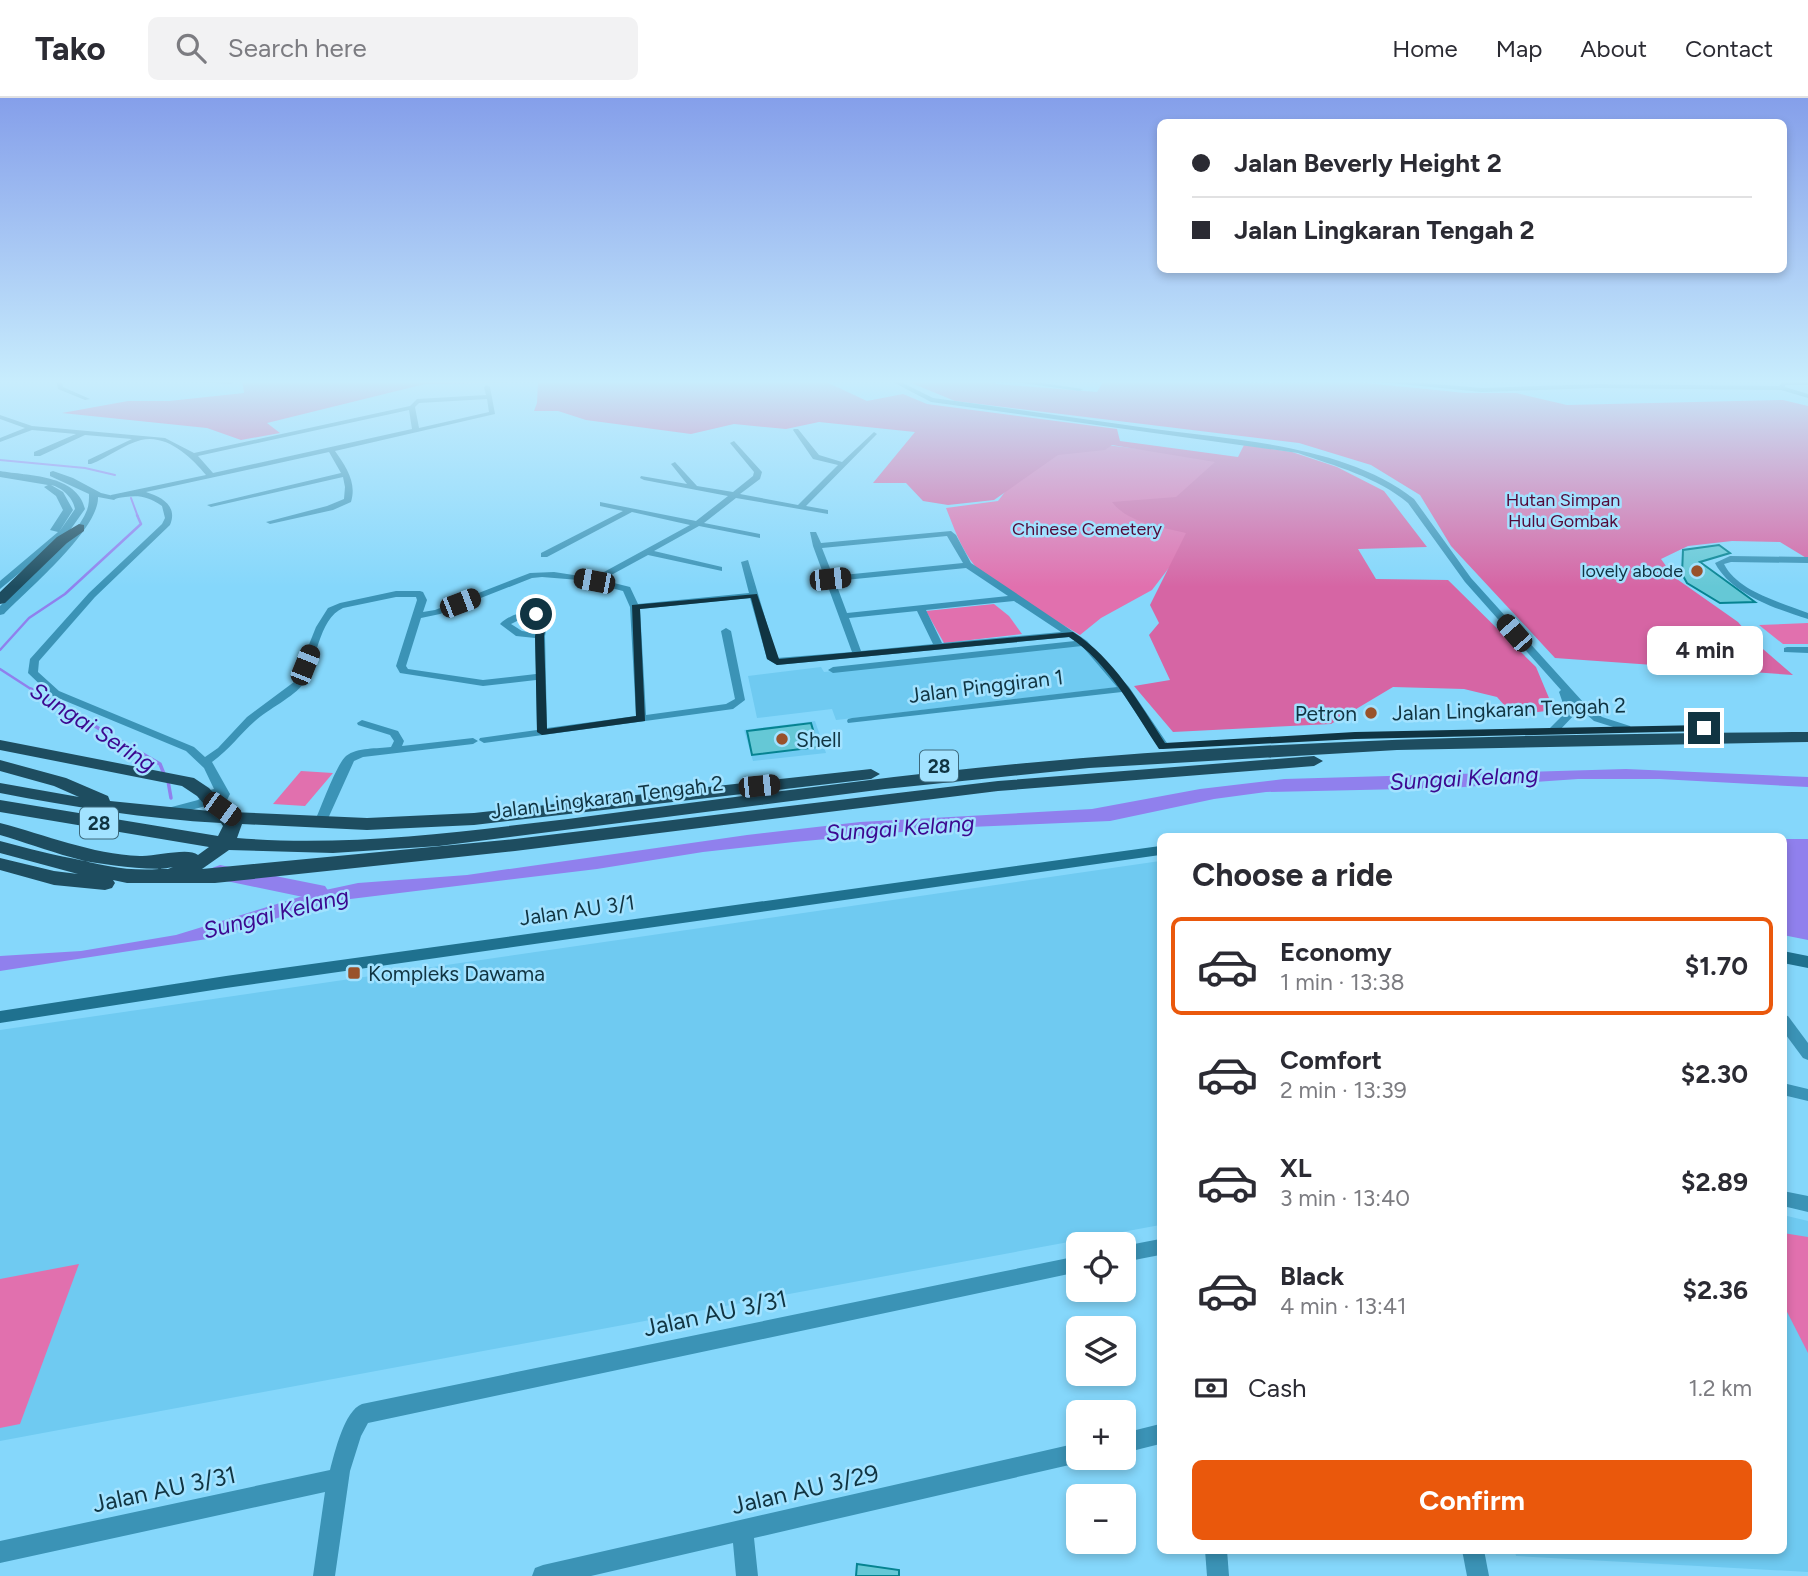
<!DOCTYPE html>
<html lang="en">
<head>
<meta charset="utf-8">
<style>
	:root { --surface:#fff; --page:#f2f2f3; --text:#2b2b33; --muted:#7c7c81; --line:#e1e1e2; --accent:#ea580c }
	body { margin:0; font-family:Figtree,sans-serif; background:var(--page); color:var(--text); height:100vh; display:flex; flex-direction:column; font-size:26px; white-space:nowrap }
	* { box-sizing:border-box; margin:0 }
	p { font-size:23px; color:var(--muted) }
	.icon { flex:none; width:38px; height:38px; fill:none; stroke:currentColor; stroke-width:2; stroke-linecap:round; stroke-linejoin:round }
	.map { position:relative; flex:1; overflow:hidden }
	.side { position:absolute; left:1157px; top:735px; width:630px; height:721px; display:flex; flex-direction:column; background:var(--surface); border-radius:10px; box-shadow:0 4px 10px #0003 }
	.side>* { flex:none }
	.hud { position:absolute; left:1157px; top:21px; width:630px; height:154px; border-radius:10px; box-shadow:0 4px 10px #0003; display:grid; align-content:center; height:154px; padding:0 35px; background:var(--surface) }
	.controls { position:absolute; left:1066px; top:1134px; display:grid; gap:14px }
	.controls a { display:grid; place-items:center; width:70px; height:70px; border-radius:10px; background:var(--surface); box-shadow:0 4px 10px #0003; font-size:35px }
	.end { position:absolute; width:32px; height:32px; margin:-16px; border:9px solid #103442; background:#fff; box-shadow:0 0 0 4px #fff }
	.from { border-radius:50% }
	.bubble { position:absolute; height:49px; border-radius:10px; background:var(--surface); box-shadow:0 4px 10px #0003; font-size:23px; font-weight:700; line-height:49px; text-align:center }
	.car { position:absolute; width:21px; height:42px; margin:-21px -10px; border-radius:9px; box-shadow:0 0 5px 2px #0007; background:linear-gradient(#222 24%,#8ab4d8 0 40%,#222 0 76%,#8ab4d8 0 86%,#222 0) }
	.hud b { display:flex; align-items:center; gap:24px; height:66px; font-size:26px }
	.hud b+b { border-top:2px solid var(--line) }
	.hud i { width:18px; height:18px; background:var(--text) }
	ul { padding:0; list-style:none }
	li { display:flex; align-items:center; gap:21px; height:98px; margin:0 14px 10px; padding:0 21px; border:4px solid transparent; border-radius:10px }
	li div { flex:1 }
	li b { display:block; font-size:26px }
	li em { font-style:normal; font-weight:700 }
	li.active { border-color:var(--accent) }
	li>.icon { width:63px; height:63px; stroke-width:1.5 }
	h2 { padding:0 35px; font-size:32px; line-height:84px }
	.pay { display:flex; align-items:center; gap:18px; height:77px; padding:0 35px; font-size:26px }
	.pay p { margin-inline-start:auto }
	.action { display:flex; gap:14px; margin-top:auto; padding:14px 35px }
	.action a { flex:1; height:80px; border-radius:10px; background:var(--accent); color:#fff; font-size:28px; font-weight:700; line-height:80px; text-align:center }
	header { display:flex; align-items:center; gap:42px; box-sizing:border-box; height:98px; padding:0 35px; background:var(--surface); border-bottom:2px solid var(--line) }
	header strong { font-size:33px }
	nav { display:flex; gap:38px; margin-inline-start:auto; font-size:24px }
	.search { width:490px; height:63px; background:var(--page); display:flex; align-items:center; gap:18px; box-sizing:border-box; padding:0 24px; border-radius:10px; color:var(--muted); font-size:26px }
	.map>svg:first-child { display:block }
	.built { fill:#6fcaf1 }
	.green { fill:#e170ae }
	.forest { fill:#d665a4 }
	.water { fill:#9080ed }
	.lines { fill:none; stroke-linecap:round; stroke-linejoin:round }
	.stream-far2 { stroke:#9080ed; stroke-width:2 }
	.stream-far1 { stroke:#9080ed; stroke-width:2.5 }
	.stream { stroke:#9080ed; stroke-width:3.5 }
	.river { fill:#9080ed; fill-rule:evenodd }
	.building { fill:#65c8d6; stroke:#068391; stroke-width:2 }
	.minor { fill:#3b93b6; fill-rule:evenodd }
	.tertiary { fill:#3b93b6; fill-rule:evenodd }
	.secondary { fill:#1f718f; fill-rule:evenodd }
	.trunk { fill:#1e4d60; fill-rule:evenodd }
	.route { fill:#103442 }
	.poi-dot { fill:#99522b; stroke:#a2e2ff; stroke-width:2.5 }
	.labels { text-anchor:middle; dominant-baseline:central; stroke-width:5; stroke-linejoin:round; paint-order:stroke }
	.far-park-label { font-size:18px; fill:#530a38; stroke:#a2e2ff }
	.far-poi-label { font-size:18px; fill:#103442; stroke:#a2e2ff; text-anchor:end }
	.shield { fill:#a2e2ff; stroke:#3c687b; stroke-width:2 }
	.shield-label { font-size:19px; font-weight:bold; fill:#103442 }
	.street-label { font-size:21px; fill:#103442; stroke:#a2e2ff }
	.poi-label { font-size:21px; fill:#103442; stroke:#a2e2ff; text-anchor:start }
	.water-label { font-size:23px; font-style:italic; fill:#3c0890; stroke:#a2e2ff }
	.near-street-label { font-size:24px; fill:#103442; stroke:#a2e2ff }
</style>
</head>
<body>
<header>
<strong>Tako</strong>
<div class="search"><svg class="icon" aria-label="search" viewBox="0 0 24 24"><circle cx="10" cy="10" r="6"/><path d="M15 15l6 6"/></svg>Search here</div>
<nav><a>Home</a><a>Map</a><a>About</a><a>Contact</a></nav>
</header>
<div class="map">
<svg width="1808" height="1478" viewBox="0 0 1808 1478">
	<rect width="100%" height="100%" fill="#85d7fb"/>
	<g class="built">
		<path d="M1082,547L1119,589L836,622L832,611L757,620L748,578L821,569L824,574Z"/>
		<path d="M815,623L826,655L753,663L744,632Z"/>
		<path d="M1160,763V1127L0,1343V932Z"/>
		<path d="M1783,1117L1808,1123V1474L1516,1458L1515,1453L1783,1452Z"/>
	</g>
	<g class="green">
		<path d="M1106,347L1234,362L1191,441L1152,492L1101,520L1080,537C1051,519 996,493 975,468C961,451 954,430 946,410L998,403L1014,382L1040,359Z"/>
		<path d="M994,506L1009,518L1022,536L944,545L926,513Z"/>
		<path d="M1808,525V546H1783L1759,527Z"/>
		<path d="M301,673L333,675L305,708L273,706Z"/>
		<path d="M1783,1135L1808,1139V1255L1783,1206Z"/>
		<path d="M79,1166L20,1326L0,1330V1181Z"/>
	</g>
	<g class="forest">
		<path d="M242,282H822L867,303L903,296L927,306L1117,331L1120,343L1238,359L1244,347L1292,354L1337,369L1384,393L1427,449L1358,451L1376,481L1448,482L1536,569L1554,612L1513,617L1497,599L1464,591L1393,589L1331,626L1173,634L1134,588L1170,582L1149,537L1159,525L1150,507L1186,435C1161,429 1128,425 1112,404L1176,399L1215,364L1112,347L1105,352L1058,357L994,402L948,407L923,403L906,385H873L915,334L819,324L786,331L734,326L691,336L586,322L558,313H534L537,305L538,284L425,286L267,325L280,335L241,342L207,330L62,315L128,303H169L244,295Z"/>
		<path d="M904,282H989L997,286L1097,294L1104,282H1198L1230,285L1357,284L1465,295H1516L1567,307L1783,302L1808,308V461L1780,444L1732,443L1688,448L1661,461L1674,479L1738,524L1756,545L1793,577L1555,560L1451,448L1420,397L1371,367L1299,345L955,303Z"/>
	</g>
	<g class="water">
		<path d="M1626,671L1808,679V689L1660,681H1578L1449,690L1266,694L1214,701L1110,723L945,730L794,744L703,754L597,771L334,803L207,841L0,873V858L81,853L176,837L316,794L358,785L467,777L747,737L860,724L1092,711L1200,691L1284,681Z"/>
		<path d="M1783,741H1808V842L1783,837Z"/>
	</g>
	<g class="lines">
		<g class="stream-far2">
			<path d="M0,362L85,370L115,377"/>
			<path d="M131,400L138,419"/>
		</g>
		<g class="stream-far1">
			<path d="M0,552L29,520L65,496L141,426L137,417"/>
			<path d="M0,571L34,593"/>
		</g>
		<g class="stream">
			<path d="M31,591L160,666L164,676"/>
			<path d="M168,683L171,700"/>
		</g>
		<path class="river" d="M220,767L325,788L333,800L330,806C320,808 314,808 308,800L212,780L208,775L212,770Z"/>
	</g>
	<g class="building">
		<path d="M1719,447L1730,455L1700,464L1755,504L1720,505L1687,485L1682,476L1683,452Z"/>
		<path d="M811,625L818,649L752,657L747,633Z"/>
		<path d="M857,1466L899,1472V1478H856Z"/>
	</g>
	<g class="lines">
		<g class="minor">
			<path d="M56,282H62L63,289L90,301L85,302L58,291Z"/>
			<path d="M155,282H232L234,284L231,286Z"/>
			<path d="M889,282H897L933,300C1007,310 1081,321 1154,331C1237,342 1347,348 1414,401L1471,480L1583,604L1602,619L1630,628L1631,630L1626,633L1594,623L1574,606L1576,614L1575,616L1558,634H1550L1549,632L1550,630L1566,614L1559,594L1561,592L1465,484L1408,405C1377,379 1335,368 1298,355L931,304Z"/>
			<path d="M1000,282H1022L1083,291L1080,293Z"/>
			<path d="M1254,282H1326L1323,284Z"/>
			<path d="M1359,282H1388L1482,290L1597,286L1779,288L1783,283H1808V287H1785V289L1808,296V300L1781,292L1597,290L1482,294Z"/>
			<path d="M487,287L490,289L495,316L335,353C346,369 357,384 351,404L333,412L270,426L266,424L327,408L344,401L345,389L343,379L211,409L207,407L341,375L329,354L146,394C162,399 178,408 170,427L95,499L39,563L38,574L59,593L194,649L205,659L218,650L247,619L294,584L316,529L328,510L340,505L396,493H420L423,494L427,502L423,514L435,512L530,475L554,474L593,480L690,427L632,414L547,459H541V455L623,413L600,408V404L696,423L728,398L644,382L640,380L641,378L687,386L671,366L675,364L697,388L733,394L753,378L754,374L730,345L734,343L762,374L760,381L740,396L798,407L838,367L813,361L793,332L794,331H798L819,357L842,364L874,334L877,336L876,337L806,408L828,412V416L736,400L704,425L760,436V440L699,428L654,453L722,469V473L648,457L602,482L630,489L638,506L749,495L741,464L748,462L777,560L852,554L813,448L810,434H816L821,445L951,433L956,437L971,465L1087,543L1129,589L1169,648L1167,650H1159L1122,594L848,625L847,623L848,621L852,620L1117,589L1082,548L833,575L828,572L833,569L1075,543L1069,539L777,567L767,561L750,500L640,511L646,617L726,606L735,601L721,533L726,530L731,533L745,602L733,611L484,645L479,642L480,640L537,632L536,582L483,588L400,575L396,568L417,502L416,499H396L343,510C318,521 317,565 303,586C295,598 267,612 255,623C240,636 229,652 212,664L230,696L225,706L234,715L232,718H224L213,707L218,697L206,708L168,718L164,717L162,714L164,711L198,702L210,692L214,691L204,670L186,653L51,597L28,575L30,561L89,495L162,426L165,420L162,408C145,396 134,397 114,401H111V397L206,377C191,359 167,336 141,342C125,346 107,360 91,366H88V362L132,341L85,337L40,358H34V354L76,336L32,332L0,344V340L25,330L0,321V317L32,328L165,340L194,355L410,308L417,301L486,297L484,289ZM487,301L489,314L419,330L415,309L419,305ZM409,312L412,331L213,375L198,358ZM947,438L963,465L833,478L822,450ZM966,470L1008,498L847,515L835,483ZM542,479L579,482L623,493L630,509L636,618L547,630L545,538L549,518C534,510 512,514 500,526L516,538L535,540L536,576L483,582L408,571L406,568L421,520L440,516L532,480ZM1014,503L1061,534L942,545L926,512ZM917,513L933,546L861,553L849,520ZM534,520H539L536,535L522,533L511,526L521,521Z"/>
			<path d="M1730,458L1808,459V465L1731,464L1724,466C1738,494 1781,504 1808,515V521C1776,511 1731,496 1715,465Z"/>
			<path d="M1787,549H1808V555L1784,554V550Z"/>
			<path d="M362,622L398,633L404,643L402,648L473,640L478,643L473,646L363,659L354,663L326,725L320,729L316,728L314,725C321,710 336,667 346,658C358,649 377,651 391,649L394,643L390,637L358,627L357,625Z"/>
			<path d="M1783,917L1788,918L1808,945V962L1803,960L1783,933Z"/>
			<path d="M1783,985L1808,991V1003L1783,997Z"/>
			<path d="M1783,1093L1808,1098V1114L1783,1108Z"/>
			<path d="M1160,1141V1157L1124,1164V1148Z"/>
			<path d="M1078,1158V1174L368,1325L361,1338L350,1373L335,1478H313L325,1394L0,1465V1443L330,1372C335,1354 344,1313 362,1306Z"/>
			<path d="M1160,1326V1346L1124,1355V1335Z"/>
			<path d="M1078,1345V1360H1086L1078,1365L754,1440L758,1478H736L733,1445L591,1478H532L535,1470L543,1467Z"/>
			<path d="M1205,1452H1227L1229,1478H1207Z"/>
			<path d="M1462,1452H1484L1489,1478H1467Z"/>
		</g>
		<g class="tertiary">
			<path d="M0,373C28,378 77,376 85,411L68,435L0,491V483L58,434L50,432L63,412L56,398L44,389L48,387L0,379ZM51,387C61,389 73,399 75,411L59,434L73,412L63,394Z"/>
			<path d="M53,373L73,380L101,395L118,399L114,402L98,399C99,432 27,492 4,516L0,517V508C24,484 75,443 87,412C89,407 89,401 89,396L50,378V374Z"/>
		</g>
		<g class="secondary">
			<path d="M1160,748V757L226,890L0,925V913L226,878Z"/>
			<path d="M1783,853L1808,858V870L1783,865Z"/>
		</g>
		<g class="trunk">
			<path d="M79,426L84,427V433L67,445L5,505L0,506V494L57,439Z"/>
			<path d="M1808,634V644L1397,652L1089,670L885,691L439,748L333,755L229,752L202,771L515,741L998,683L1314,658L1323,663L1314,668L998,693L515,753L215,785H127L113,782L115,785L112,790L105,792L54,787L0,772V760L54,773L78,776L0,755V743C56,758 110,771 168,771L173,769C116,780 54,753 0,737V725C46,737 91,756 140,758C155,759 188,749 198,757L209,749L0,714V702L218,738L223,728L221,725C146,721 73,709 0,695V685L79,699L54,688L0,673V662L66,680L108,698L110,703L210,713L197,698L182,688L0,652V642L194,680L209,690L231,714L367,720L474,715L871,671L880,676L871,681L474,727L367,732L242,726L237,740C347,749 458,734 568,721C691,705 814,688 938,674C1226,642 1518,636 1808,634Z"/>
		</g>
	</g>
	<linearGradient id="sky" x2="0" y2="1"><stop stop-color="#859fea"/><stop offset="0.58" stop-color="#c8edfd"/><stop offset="1" stop-color="#c8edfd" stop-opacity="0"/></linearGradient>
	<rect width="1808" height="489" fill="url(#sky)"/>
	<path class="route" d="M757,496L779,561L1073,534C1114,560 1140,606 1165,645L1355,634L1704,627L1709,630L1704,633L1355,641L1163,651H1159C1133,612 1108,564 1069,539L777,567L767,561L751,500L640,511L645,623L542,637L537,634L535,538L539,519L533,518V514L548,518L544,538L547,631L636,618L632,507Z"/>
	<g class="poi-dot">
		<circle cx="1697" cy="473" r="7"/>
		<circle cx="1371" cy="615" r="7"/>
		<circle cx="782" cy="641" r="7"/>
		<rect x="347" y="868" width="14" height="14" rx="3.5"/>
	</g>
	<g class="labels">
		<g class="far-park-label">
			<text x="1563" y="402">Hutan Simpan<tspan x="1563" dy="21">Hulu Gombak</tspan></text>
			<text x="1087" y="431">Chinese Cemetery</text>
		</g>
		<g class="far-poi-label">
			<text x="1683" y="473">lovely abode</text>
		</g>
		<g class="shield">
			<rect x="920" y="652.5" width="38" height="31" rx="5"/>
			<rect x="80" y="709.5" width="38" height="31" rx="5"/>
		</g>
		<g class="shield-label">
			<text x="939" y="668">28</text>
			<text x="99" y="725">28</text>
		</g>
		<g class="street-label">
			<text transform="translate(986 588) rotate(-7)">Jalan Pinggiran 1</text>
			<text transform="translate(1509 611) rotate(-2)">Jalan Lingkaran Tengah 2</text>
			<text transform="translate(607 699) rotate(-7)">Jalan Lingkaran Tengah 2</text>
			<text transform="translate(577 812) rotate(-8)">Jalan AU 3/1</text>
		</g>
		<g class="poi-label">
			<text x="1357" y="615" text-anchor="end">Petron</text>
			<text x="796" y="641">Shell</text>
			<text x="368" y="875">Kompleks Dawama</text>
		</g>
		<g class="water-label">
			<text transform="translate(93 629) rotate(33)">Sungai Sering</text>
			<text transform="translate(1464 680) rotate(-3)">Sungai Kelang</text>
			<text transform="translate(900 730) rotate(-4)">Sungai Kelang</text>
			<text transform="translate(276 815) rotate(-14)">Sungai Kelang</text>
		</g>
		<g class="near-street-label">
			<text transform="translate(715 1215) rotate(-12)">Jalan AU 3/31</text>
			<text transform="translate(164 1391) rotate(-12)">Jalan AU 3/31</text>
			<text transform="translate(805 1391) rotate(-13)">Jalan AU 3/29</text>
		</g>
	</g>
</svg>
<div class="controls">
<a><svg class="icon" aria-label="locate" viewBox="0 0 24 24"><circle cx="12" cy="12" r="6"/><path d="M12 2v4M12 18v4M2 12h4M18 12h4"/></svg></a>
<a><svg class="icon" aria-label="layers" viewBox="0 0 24 24"><path d="M12 4l9 5-9 5-9-5zM3 14l9 5 9-5"/></svg></a>
<a>+</a>
<a>−</a>
</div>
<i class="end from" style="left:536px;top:516px"></i>
<i class="end" style="left:1704px;top:630px"></i>
<div class="bubble" style="left:1647px;top:528px;width:116px">4 min</div>
<i class="car" style="left:830px;top:481px;rotate:84deg"></i>
<i class="car" style="left:594px;top:483px;rotate:281deg"></i>
<i class="car" style="left:460px;top:505px;rotate:69deg"></i>
<i class="car" style="left:1514px;top:535px;rotate:319deg"></i>
<i class="car" style="left:305px;top:567px;rotate:22deg"></i>
<i class="car" style="left:759px;top:688px;rotate:84deg"></i>
<i class="car" style="left:222px;top:711px;rotate:126deg"></i>
<div class="hud">
<b><i class="from"></i>Jalan Beverly Height 2</b>
<b><i></i>Jalan Lingkaran Tengah 2</b>
</div>
<section class="side">
<h2>Choose a ride</h2>
<ul>
<li class="active"><svg class="icon" aria-label="car" viewBox="0 0 24 24"><path d="M5 17H2v-5l4-1 3-4h7l3 4 3 1v5h-3M9 17h6M6 11h13"/><circle cx="7" cy="17" r="2"/><circle cx="17" cy="17" r="2"/></svg><div><b>Economy</b><p>1 min · 13:38</p></div><em>$1.70</em></li>
<li><svg class="icon" aria-label="car" viewBox="0 0 24 24"><path d="M5 17H2v-5l4-1 3-4h7l3 4 3 1v5h-3M9 17h6M6 11h13"/><circle cx="7" cy="17" r="2"/><circle cx="17" cy="17" r="2"/></svg><div><b>Comfort</b><p>2 min · 13:39</p></div><em>$2.30</em></li>
<li><svg class="icon" aria-label="car" viewBox="0 0 24 24"><path d="M5 17H2v-5l4-1 3-4h7l3 4 3 1v5h-3M9 17h6M6 11h13"/><circle cx="7" cy="17" r="2"/><circle cx="17" cy="17" r="2"/></svg><div><b>XL</b><p>3 min · 13:40</p></div><em>$2.89</em></li>
<li><svg class="icon" aria-label="car" viewBox="0 0 24 24"><path d="M5 17H2v-5l4-1 3-4h7l3 4 3 1v5h-3M9 17h6M6 11h13"/><circle cx="7" cy="17" r="2"/><circle cx="17" cy="17" r="2"/></svg><div><b>Black</b><p>4 min · 13:41</p></div><em>$2.36</em></li>
</ul>
<div class="pay"><svg class="icon" aria-label="cash" viewBox="0 0 24 24"><path d="M3 7h18v10H3z"/><circle cx="12" cy="12" r="2"/></svg>Cash<p>1.2 km</p></div>
<div class="action"><a>Confirm</a></div>
</section>
</div>
</body>
</html>
